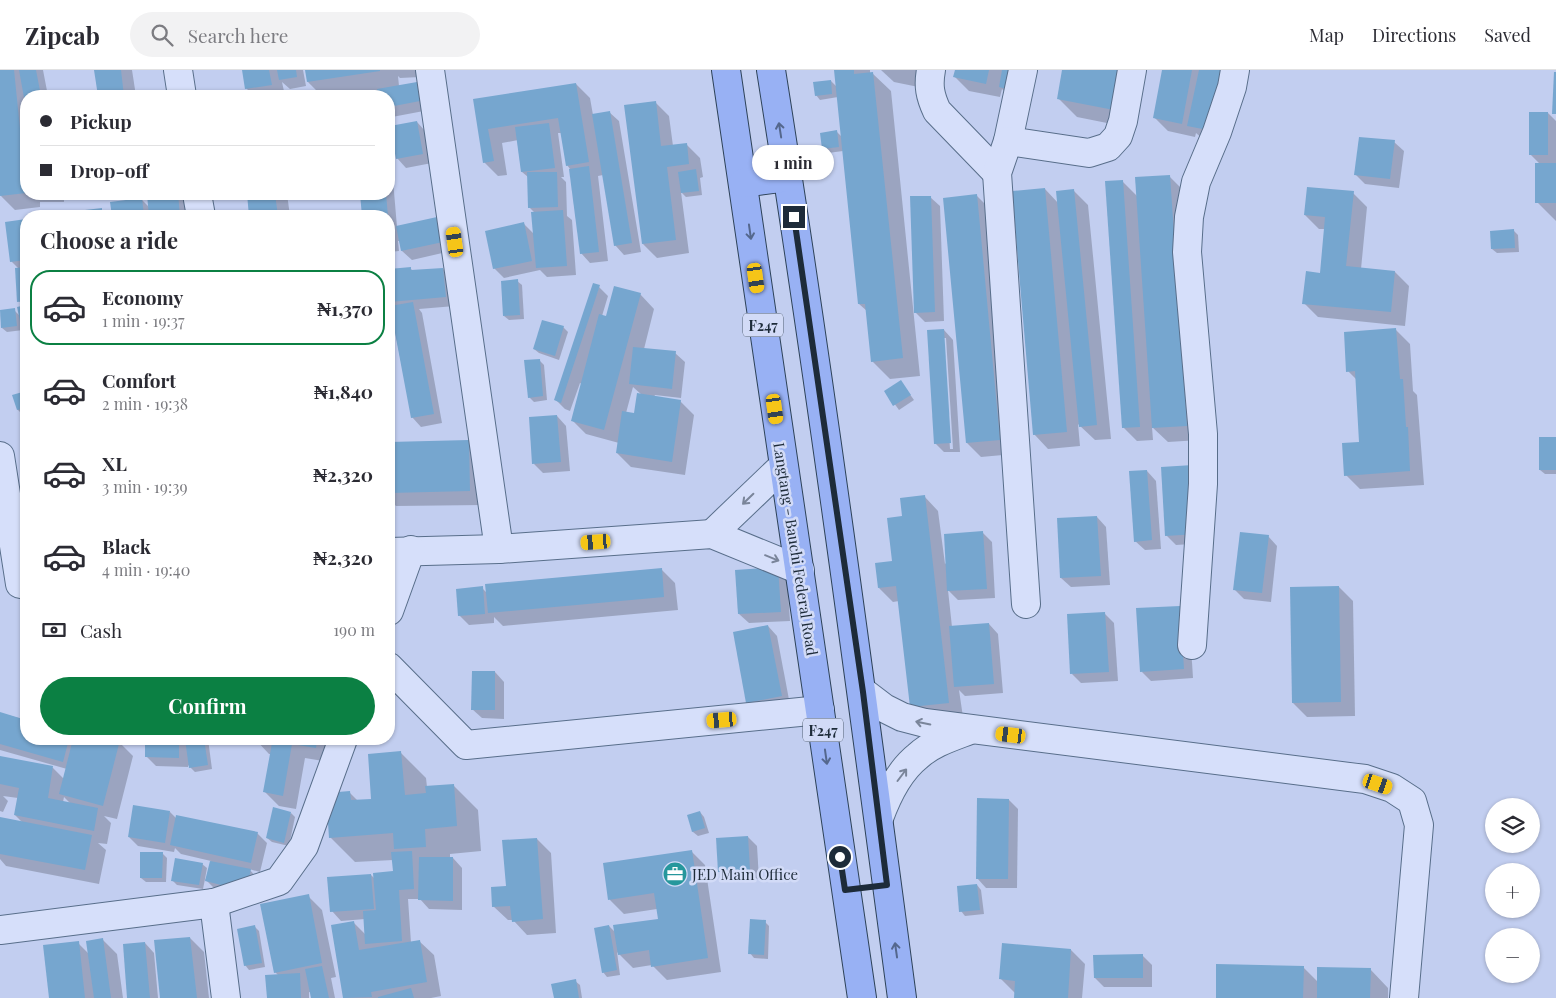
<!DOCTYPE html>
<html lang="en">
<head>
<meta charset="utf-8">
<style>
	:root { --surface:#fff; --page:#f2f2f3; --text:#2b2b33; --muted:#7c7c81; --line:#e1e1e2; --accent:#0b8043 }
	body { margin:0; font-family:"Playfair Display",serif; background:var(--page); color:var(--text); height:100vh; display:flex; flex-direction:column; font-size:19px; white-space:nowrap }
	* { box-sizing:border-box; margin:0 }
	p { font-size:16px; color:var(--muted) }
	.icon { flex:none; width:28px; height:28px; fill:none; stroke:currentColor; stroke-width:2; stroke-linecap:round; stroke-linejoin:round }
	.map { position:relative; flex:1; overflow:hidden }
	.drawer { position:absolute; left:20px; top:140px; width:375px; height:535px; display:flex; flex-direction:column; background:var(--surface); border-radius:20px; box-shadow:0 1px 4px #0004 }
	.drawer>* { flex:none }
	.top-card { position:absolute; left:20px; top:20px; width:375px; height:110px; border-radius:20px; box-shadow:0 1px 4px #0004; display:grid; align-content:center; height:110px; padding:0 20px; background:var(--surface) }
	.buttons { position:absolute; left:1485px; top:728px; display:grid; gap:10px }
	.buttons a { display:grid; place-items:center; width:55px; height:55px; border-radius:50%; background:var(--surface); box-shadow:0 1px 4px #0004; font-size:25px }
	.end { position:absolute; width:22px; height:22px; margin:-11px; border:6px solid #1d2b39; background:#fff; box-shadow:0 0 0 2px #fff }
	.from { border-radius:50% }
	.bubble { position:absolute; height:35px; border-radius:18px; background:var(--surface); box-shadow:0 1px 4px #0004; font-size:16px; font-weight:700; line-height:35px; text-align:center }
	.car { position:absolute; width:15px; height:30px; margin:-15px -8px; border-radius:6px; box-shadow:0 0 4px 1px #0007; background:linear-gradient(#f5c518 24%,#345 0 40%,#f5c518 0 76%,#345 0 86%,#f5c518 0) }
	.top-card b { display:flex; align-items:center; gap:18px; height:48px; font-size:19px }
	.top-card b+b { border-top:1px solid var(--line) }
	.top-card i { width:12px; height:12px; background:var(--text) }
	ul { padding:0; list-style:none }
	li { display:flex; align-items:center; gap:15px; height:75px; margin:0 10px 8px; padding:0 10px; border:2px solid transparent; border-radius:20px }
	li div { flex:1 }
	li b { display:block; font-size:19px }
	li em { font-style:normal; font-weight:700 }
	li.selected { border-color:var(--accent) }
	li>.icon { width:45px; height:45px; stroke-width:1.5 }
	h2 { padding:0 20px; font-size:22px; line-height:60px }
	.pay { display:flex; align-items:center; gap:12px; height:55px; padding:0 20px; font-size:19px }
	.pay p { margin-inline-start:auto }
	.action { display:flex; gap:10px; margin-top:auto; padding:10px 20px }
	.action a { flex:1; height:58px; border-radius:30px; background:var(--accent); color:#fff; font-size:20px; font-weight:700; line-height:58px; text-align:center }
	header { display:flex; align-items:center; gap:30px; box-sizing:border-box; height:70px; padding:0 25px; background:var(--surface); border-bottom:1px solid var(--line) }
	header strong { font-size:24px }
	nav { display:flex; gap:28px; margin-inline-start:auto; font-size:18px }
	.search { width:350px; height:45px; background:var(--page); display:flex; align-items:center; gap:12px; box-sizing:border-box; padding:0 18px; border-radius:28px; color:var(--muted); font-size:19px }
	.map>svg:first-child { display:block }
	.shadow { fill:#0003; fill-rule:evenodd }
	.building { fill:#76a6cf }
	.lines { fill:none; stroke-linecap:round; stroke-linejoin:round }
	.minor-casing { stroke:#586e8a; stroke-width:30 }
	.major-casing { stroke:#2d4258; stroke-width:30 }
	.minor { stroke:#d6dffa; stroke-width:28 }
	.major { stroke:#98b1f4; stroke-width:28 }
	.oneway { stroke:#54678d }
	.oneway2 { stroke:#7a859a }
	.route { stroke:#1d2b39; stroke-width:6 }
	.labels { text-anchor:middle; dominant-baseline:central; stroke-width:5; stroke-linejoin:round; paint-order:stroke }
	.shield { fill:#d2dbf7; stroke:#536072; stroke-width:1 }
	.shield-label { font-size:14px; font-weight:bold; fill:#1d2b39 }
	.street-label { font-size:15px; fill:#1d2b39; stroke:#d2dbf7 }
	.poi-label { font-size:15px; fill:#1d2b39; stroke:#d2dbf7; text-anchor:start }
</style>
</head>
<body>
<header>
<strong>Zipcab</strong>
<div class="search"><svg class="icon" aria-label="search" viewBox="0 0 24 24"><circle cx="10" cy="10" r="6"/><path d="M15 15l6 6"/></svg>Search here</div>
<nav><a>Map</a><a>Directions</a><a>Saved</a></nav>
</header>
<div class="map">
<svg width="1556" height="928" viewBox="0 0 1556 928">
	<rect width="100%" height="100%" fill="#c2cef0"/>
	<g class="shadow">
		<path d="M0,0H43L48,26H26V124H64V132H40V137L15,140L1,126Z"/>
		<path d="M96,0H132L136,26H99Z"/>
		<path d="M243,0H303L306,16L290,19L282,12L285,26H254L246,18Z"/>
		<path d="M306,0H419L420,7L400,8L398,6L399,16L416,13L426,23L429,40L392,47L389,44V26H380L379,22L371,23L374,26H322L308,12Z"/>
		<path d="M835,0H870V3H872L891,21L920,306L890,309L872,291L867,241L859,234L843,81L828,83L824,79L836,61L842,67L838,27L820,30L816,25L831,11L837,17Z"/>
		<path d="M881,0H942L938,21L894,12Z"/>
		<path d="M956,0H1036L1014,31L1002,19L1000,27L969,21L955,7Z"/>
		<path d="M1064,0H1143L1132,58L1077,47L1058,28Z"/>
		<path d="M1164,0H1238L1203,69L1196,63L1195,67L1168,61L1154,47Z"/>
		<path d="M576,14L590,28L593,45L609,42L619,51L641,182L624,185L615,175L603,105L598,106L608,191L590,193L581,183L570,99L567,95L562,63H558L564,107H561L566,112L567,146L572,150L576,205L547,207L540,200L504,208L494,198L524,154L535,165V143L529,137L528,107L522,102L518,70L502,73L507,105L498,106L484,92L474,30Z"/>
		<path d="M655,32L669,46L673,76L686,74L700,88L703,107L700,108L702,125L686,127L681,122L689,183L657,188L643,174Z"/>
		<path d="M1548,43L1556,51V151L1537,132L1540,94L1530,84Z"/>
		<path d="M417,52L426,62L432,93L406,98L397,88Z"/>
		<path d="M1394,72L1404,81L1399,118L1365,114L1356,105Z"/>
		<path d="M389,81L392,101L389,102Z"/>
		<path d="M389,105L393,110L397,157L437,148L446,158L451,181L412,190L402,181L400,171H398L399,181L389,182V146H364L362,124H389Z"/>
		<path d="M1169,106L1183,120L1200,370L1168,372L1152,357L1153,370L1137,371L1123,357L1122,111L1138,127Z"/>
		<path d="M1045,119L1059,134L1074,121L1088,135L1111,369L1095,370L1078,354L1080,376L1048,379L1034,364Z"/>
		<path d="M1353,123L1367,137L1361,199L1395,202L1409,216L1405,256L1318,247L1304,233L1321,204L1325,159H1319L1305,145Z"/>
		<path d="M122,124H155V125L178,124L186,132L188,146H113L112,133L141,129L149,137L148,124L126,127Z"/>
		<path d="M248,124H287L290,146H251Z"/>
		<path d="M977,126L991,140L1014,384L981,387L967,373Z"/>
		<path d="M930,127L940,136L944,251L925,252L914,241Z"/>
		<path d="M101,140L106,146H87L86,141Z"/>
		<path d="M26,151V273L23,260L7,262L2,258L14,240L20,246L24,236L19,231V199L11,191L6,153Z"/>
		<path d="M1514,161L1518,165L1519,182L1497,183L1492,179Z"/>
		<path d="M410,198L414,202L443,199L452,209L455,236L419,239L422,243L442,353L421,357L412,347L391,241L389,239V200Z"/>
		<path d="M517,211L522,215L524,249L509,250L504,246Z"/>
		<path d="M599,217L608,226L602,246L607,248L640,224L654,239L644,279L675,283L685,292L681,328L655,325L654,327L680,331L694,345L685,405L631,397L617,383L619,373L586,364L572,350L582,314L580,313L570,341L565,339L556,330ZM633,317L642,325L635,345L626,343Z"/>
		<path d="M563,257L568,262L559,290L539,283L534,279Z"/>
		<path d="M944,260L953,270L960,382H944L935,373ZM943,268H946L953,379H950Z"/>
		<path d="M1396,260L1410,274L1413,321L1417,325L1424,415L1360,419L1346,405L1361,373L1357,310L1348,301Z"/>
		<path d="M539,290L544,295L547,330L534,332L529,327Z"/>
		<path d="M901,312L914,330L899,340L886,322Z"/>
		<path d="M26,323V348L18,340L14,326Z"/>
		<path d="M557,346L566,356L570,401L543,403L534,394Z"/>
		<path d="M1556,368V404H1545L1540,400Z"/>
		<path d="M468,371L482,385L483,435L396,436L389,429V373Z"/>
		<path d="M1162,398L1206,473L1176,475L1166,465Z"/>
		<path d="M1147,401L1156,411L1161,479L1145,480L1135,471Z"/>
		<path d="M924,426L938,441L945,494L982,462L992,472L995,528L958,530L948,520L952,557L989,554L998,564L1003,623L965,626L959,620L963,647L911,637L899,531L893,532L879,518L893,493L904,447Z"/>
		<path d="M1097,447L1106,457L1110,515L1071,517L1061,508Z"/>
		<path d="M1268,466L1277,476L1271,532L1244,529L1234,519Z"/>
		<path d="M778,498L787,508L790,551L749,553L739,544Z"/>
		<path d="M661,499L675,513L678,540L503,556L494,547V553L469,555L459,545L482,518L487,523Z"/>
		<path d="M1339,517L1353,531L1355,646L1307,647L1293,633Z"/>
		<path d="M1179,537L1189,546L1193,608L1151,611L1142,602Z"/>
		<path d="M1104,543L1114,553L1118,611L1081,613L1072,604Z"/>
		<path d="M768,556L777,566L790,635L757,642L748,632Z"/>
		<path d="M495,602L504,612V649L482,648L472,639Z"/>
		<path d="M0,643L26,650V669H108L119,672L133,686L117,749L104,746L111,753L107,774L98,773L106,780L99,814L6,796L0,789V748L22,752L15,745L18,728L3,726L8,731L3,742L0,741V687L53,698L64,709L67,699L0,680ZM64,727L70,733L63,732Z"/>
		<path d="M125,669H208L212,699L195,702L188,695V697L156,696L146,686L147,674H130Z"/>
		<path d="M255,669H328L333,673L329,692L305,688L296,739L279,736L265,722L271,684H269Z"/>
		<path d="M401,683L426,708L427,717L453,715L478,740L481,781L450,784V788H453L462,798V840L429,839L420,829H408L411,873L419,871L434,885L441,926L431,928H344L332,856L353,852L366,865L365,849L341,851L332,841L371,805L375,809L394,803L393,790L355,792L330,767L350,723L358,731L372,730Z"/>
		<path d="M1009,730L1018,739L1017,818H986L977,808Z"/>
		<path d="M170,742L177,749L257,763L267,773L260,802L249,799L259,810L216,820L205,809L203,819L177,815L172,810L202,794L207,798L205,809H207L211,791L181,784L175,778L174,782L138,776L129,767Z"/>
		<path d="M700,742L704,747L709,763L698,766L693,762L689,745Z"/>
		<path d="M291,743L295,747L289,776L272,772L267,768Z"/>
		<path d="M748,767L757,776L759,809L729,810L720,801Z"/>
		<path d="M537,769L551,783L556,863L527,865L513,850H508L493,836Z"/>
		<path d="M691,781L705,795L721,902L667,910L652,895L633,898L617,882L620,905L607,907L603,902L609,856L616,863L659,850L657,839L624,844L610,830L604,794Z"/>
		<path d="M162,783L167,788L166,812H146L141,808Z"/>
		<path d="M977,815L981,820L984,844L965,846L961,841Z"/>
		<path d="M308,826L322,840L336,907L331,908L335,928H312L311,922H309V928H268L279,906L275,902Z"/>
		<path d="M765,852L769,856L768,889L754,888L750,883Z"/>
		<path d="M255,857L259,861L265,897L249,900L245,895Z"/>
		<path d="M190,868L204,882L209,928H162Z"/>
		<path d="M103,870L117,884L123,928H50L78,873L88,883Z"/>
		<path d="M145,873L154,883L158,928H128Z"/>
		<path d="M1071,880L1085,894L1082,928H1015V923L1001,909Z"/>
		<path d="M1142,885L1152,895V917H1104L1095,908Z"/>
		<path d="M1303,897L1318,912L1370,899L1388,918V928H1217Z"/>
		<path d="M575,911L580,915L582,928H555Z"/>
	</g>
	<g class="building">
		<path d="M0,0H14L26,117V123L0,126Z"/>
		<path d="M19,0H36L41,26H26L25,33Z"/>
		<path d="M94,0H121L124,26H98Z"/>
		<path d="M242,0H269L272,15L245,19Z"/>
		<path d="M277,0H296L297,7L279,10Z"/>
		<path d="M305,0H380V1L307,12Z"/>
		<path d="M834,0H854V4L873,2L903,288L871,292L865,234H858Z"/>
		<path d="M955,0H989L986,14L953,7Z"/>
		<path d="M1002,0H1019L1014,21L999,17Z"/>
		<path d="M1062,0H1122L1114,40L1057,29Z"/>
		<path d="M1162,0H1192L1182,54L1153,48Z"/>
		<path d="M1199,0H1221L1208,60L1187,56Z"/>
		<path d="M1554,2H1556V44H1552Z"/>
		<path d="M831,10L832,24L815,26L813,12Z"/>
		<path d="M417,12L420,31L389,37V26H379L377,19Z"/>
		<path d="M576,13L589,92L566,96L558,48L488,59L494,91L483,93L473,29Z"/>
		<path d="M371,21L372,26H348L347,25Z"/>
		<path d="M656,31L661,76L687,73L689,94L667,97L676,170L642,174L624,35Z"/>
		<path d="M610,41L632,173L614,176L592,44Z"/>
		<rect x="1529" y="42" width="19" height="43"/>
		<path d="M26,48V68L24,69L22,49Z"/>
		<path d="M417,51L423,84L396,89L390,56Z"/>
		<path d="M549,53L555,98L521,102L515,57Z"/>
		<path d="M837,60L839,77L822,79L820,63Z"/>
		<path d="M1359,67L1395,70L1390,109L1354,105Z"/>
		<rect x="1535" y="93" width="21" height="40"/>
		<path d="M589,96L599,182L580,184L569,99Z"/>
		<path d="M696,99L699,121L681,123L678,102Z"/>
		<path d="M527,102H557L558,137L528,138Z"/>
		<path d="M1170,105L1187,356L1152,358L1135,107Z"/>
		<path d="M1123,110L1140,357L1122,358L1105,111Z"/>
		<path d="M1307,117L1354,121L1346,196L1395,201L1391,242L1302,234L1306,201L1320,203L1325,147L1304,145Z"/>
		<path d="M1045,118L1067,362L1033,365L1012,121Z"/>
		<path d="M1074,119L1097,355L1079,357L1056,121Z"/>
		<path d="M35,124H60V128H36Z"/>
		<path d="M157,124H178L180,146H149L147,125Z"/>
		<path d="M247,124H275L278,146H249Z"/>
		<path d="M360,124H386L388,146H362Z"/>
		<path d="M977,124L1000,370L966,373L943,128Z"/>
		<path d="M910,126H931L935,242L914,243Z"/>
		<path d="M142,128L144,146H112L110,132Z"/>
		<path d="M102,138V146H85V140Z"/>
		<path d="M563,140L567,196L536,198L531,142Z"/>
		<path d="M437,147L443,172L401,181L396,156Z"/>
		<path d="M26,149V190L10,192L5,152Z"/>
		<path d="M524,152L532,191L493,199L485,161Z"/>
		<path d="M1514,159L1515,178L1491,179L1490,161Z"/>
		<path d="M26,197V231L17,232L15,198Z"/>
		<path d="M411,197V200L443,198L446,227L389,232V199Z"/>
		<path d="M518,209L520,245L503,246L501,211Z"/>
		<path d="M593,213L600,215L561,333L554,330Z"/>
		<path d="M614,216L641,223L604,360L571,351L599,244L606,246Z"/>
		<path d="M413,232L434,344L411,348L390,236Z"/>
		<path d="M26,235V275H25L17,237Z"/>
		<path d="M15,238L17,256L1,258L0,240Z"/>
		<path d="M542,250L564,256L555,286L533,279Z"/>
		<path d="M1396,258L1400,309H1403L1406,357H1408L1410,401L1344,406L1342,373L1359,372L1355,301L1346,302L1344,262Z"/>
		<path d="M944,259L951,373L934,374L927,260Z"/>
		<path d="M633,277L676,281L672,319L629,314Z"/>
		<path d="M540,289L543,326L528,328L524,290Z"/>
		<path d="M901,310L911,325L893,336L884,321Z"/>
		<path d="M26,321V338L17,340L12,325Z"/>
		<path d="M637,323L681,330L672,392L616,383L622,341L634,343Z"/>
		<path d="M557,345L561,392L532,394L529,347Z"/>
		<rect x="1539" y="367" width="17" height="33"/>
		<path d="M469,370L470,421L389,423V372Z"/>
		<path d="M1193,395L1198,464L1165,466L1161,397Z"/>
		<path d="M1147,400L1152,470L1134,472L1129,401Z"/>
		<path d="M925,425L949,633L910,637L896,516L878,518L875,493L892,491L887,448L902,446L900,428Z"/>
		<path d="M1097,446L1101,506L1060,508L1057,448Z"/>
		<path d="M983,461L987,519L947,521L944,464Z"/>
		<path d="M1240,462L1269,465L1262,523L1233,520Z"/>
		<path d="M778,497L781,542L738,544L735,500Z"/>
		<path d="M662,498L664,527L488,543L485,514Z"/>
		<path d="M483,516L485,544L458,546L456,519Z"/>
		<path d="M1339,516L1341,632L1292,633L1290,517Z"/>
		<path d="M1180,536L1184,599L1140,602L1136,538Z"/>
		<path d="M1105,542L1109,602L1070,604L1067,544Z"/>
		<path d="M989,553L994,614L954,617L949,556Z"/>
		<path d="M768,555L782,626L746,633L733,562Z"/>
		<path d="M472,601H495V640H471Z"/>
		<path d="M0,642L26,650V669H69L63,692L0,674Z"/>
		<path d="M73,669H113L120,670L103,736L59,724Z"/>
		<path d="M145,669H179V688L145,687Z"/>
		<path d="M185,669H204L208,695L189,698Z"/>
		<path d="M252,669H317L316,678L292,674L283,726L263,722L272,673Z"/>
		<path d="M401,681L405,725L426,723L425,716L454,714L457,756L425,759L426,777L394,779L393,763L329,768L326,723L350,721L351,730L371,729L368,684Z"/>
		<path d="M0,686L53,696L48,728L98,738L94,761L14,745L19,718L0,714Z"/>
		<path d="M977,728L1009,729L1008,809H976Z"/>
		<path d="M133,735L170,741L165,773L128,767Z"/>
		<path d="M273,737L291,742L284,773L266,768Z"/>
		<path d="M700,741L705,758L692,762L687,745Z"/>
		<path d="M176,745L258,762L251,793L170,775Z"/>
		<path d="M0,747L92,765L85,800L0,784Z"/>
		<path d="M748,766L750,800L718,802L716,768Z"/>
		<path d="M537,768L543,849L512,852L510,836L492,837L491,817L506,816L502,770Z"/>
		<path d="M692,780L708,888L651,897L649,880L618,885L613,855L658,849L654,823L608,830L603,793Z"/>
		<path d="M412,781L414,819L399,820L402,871L365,874L363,841L376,840L373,803L393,801L391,782Z"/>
		<path d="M140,782H163L162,808H140Z"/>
		<path d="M419,787H453V831L418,830Z"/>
		<path d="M175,788L203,793L199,815L171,811Z"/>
		<path d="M210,791L251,799L246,821L205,811Z"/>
		<path d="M371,804L374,839L330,842L327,807Z"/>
		<path d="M977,814L980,840L959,842L957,816Z"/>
		<path d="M309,824L322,893L274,903L260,834Z"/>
		<path d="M750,849L766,850L764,885L748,884Z"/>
		<path d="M354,851L359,880L420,870L427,912L371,922L372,927L343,928L331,855Z"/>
		<path d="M255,855L262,893L244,896L237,859Z"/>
		<path d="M609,855L617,900L602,903L594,858Z"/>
		<path d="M190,867L197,928H160L154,870Z"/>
		<path d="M103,868L111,928H94L86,871Z"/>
		<path d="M79,871L85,928H49L43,875Z"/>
		<path d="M145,872L150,928H127L123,874Z"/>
		<path d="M1002,873L1071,879L1068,928H1014L1015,911L999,909Z"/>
		<path d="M1143,884V908H1094L1093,885Z"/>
		<path d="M1216,894L1304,896L1303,928H1216Z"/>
		<path d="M322,896L329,928H311L305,899Z"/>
		<path d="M1317,897L1371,898L1370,928H1317Z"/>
		<path d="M300,903L301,928H267L265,905Z"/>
		<path d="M576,909L579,928H554L551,914Z"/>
		<path d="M411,918L414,928H378V927Z"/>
	</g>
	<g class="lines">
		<defs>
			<g id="minor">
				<path d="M178,0L182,26"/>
				<path d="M430,0L499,479"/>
				<path d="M931,0C928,16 930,26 937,41L997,103"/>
				<path d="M1023,0L1008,71L997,103L1026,534"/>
				<path d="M1008,71L1089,83L1108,77L1118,66L1123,51L1132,0"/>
				<path d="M197,124L201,146"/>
				<path d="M0,386L20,514"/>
				<path d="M712,464L783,396"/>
				<path d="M389,482L499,479L712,464L800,500"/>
				<path d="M389,541L411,480"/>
				<path d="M1192,575L1203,414V364L1187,182L1189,147L1196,112L1217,62L1232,17L1235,0"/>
				<path d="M389,597L466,675L820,640"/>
				<path d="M863,622L884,638L902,647L925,653L1365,709L1392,718L1412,731L1419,755L1404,928"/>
				<path d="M879,748C887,726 899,701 918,686C932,673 952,667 970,660"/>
				<path d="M214,833L226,928"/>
				<path d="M0,860L214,833L279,811L304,776L343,669"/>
			</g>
			<g id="major">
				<path d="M726,0L862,928"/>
				<path d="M771,0C820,309 861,618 902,928"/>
				<path d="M743,113L788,107"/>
			</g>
		</defs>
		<use href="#minor" class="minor-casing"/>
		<use href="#major" class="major-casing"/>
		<use href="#minor" class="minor"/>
		<use href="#major" class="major"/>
	</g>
	<defs><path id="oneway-shaft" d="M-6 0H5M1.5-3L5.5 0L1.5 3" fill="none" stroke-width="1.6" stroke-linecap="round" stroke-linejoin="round" transform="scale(1.25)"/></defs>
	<g class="oneway">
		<use href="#oneway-shaft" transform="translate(780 60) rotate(-99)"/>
		<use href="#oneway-shaft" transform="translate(750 162) rotate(82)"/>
		<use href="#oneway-shaft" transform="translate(826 687) rotate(82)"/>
		<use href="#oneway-shaft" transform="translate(896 880) rotate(-98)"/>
	</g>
	<g class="oneway2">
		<use href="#oneway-shaft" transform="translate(748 429) rotate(136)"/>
		<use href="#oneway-shaft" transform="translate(772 488) rotate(22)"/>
		<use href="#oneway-shaft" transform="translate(923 653) rotate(-168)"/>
		<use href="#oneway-shaft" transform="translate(902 705) rotate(-53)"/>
	</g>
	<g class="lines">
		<path class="route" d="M794,147L863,622L887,815L845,820L840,787"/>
	</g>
	<defs>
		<symbol id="office-disc" viewBox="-11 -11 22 22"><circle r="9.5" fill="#26979c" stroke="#d2dbf7"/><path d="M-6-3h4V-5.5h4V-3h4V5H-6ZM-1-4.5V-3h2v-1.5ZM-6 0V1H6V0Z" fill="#fff"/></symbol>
	</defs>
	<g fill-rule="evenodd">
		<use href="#office-disc" x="661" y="790" width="28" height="28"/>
	</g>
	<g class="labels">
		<g class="shield">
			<rect x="743" y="243.5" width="40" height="23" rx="4"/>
			<rect x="803" y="648.5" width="40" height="23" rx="4"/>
		</g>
		<g class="shield-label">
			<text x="763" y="255">F247</text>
			<text x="823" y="660">F247</text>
		</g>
		<g class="street-label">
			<text transform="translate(796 479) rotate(81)">Langtang - Bauchi Federal Road</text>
		</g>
		<g class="poi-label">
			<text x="692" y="804">JED Main Office</text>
		</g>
	</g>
</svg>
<div class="buttons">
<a><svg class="icon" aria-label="layers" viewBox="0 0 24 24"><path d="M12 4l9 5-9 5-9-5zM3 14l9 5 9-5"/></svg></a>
<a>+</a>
<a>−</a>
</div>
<i class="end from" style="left:840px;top:787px"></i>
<i class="end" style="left:794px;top:147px"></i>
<div class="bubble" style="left:752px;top:75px;width:82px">1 min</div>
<i class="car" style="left:455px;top:172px;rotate:352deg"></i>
<i class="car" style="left:756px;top:208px;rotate:172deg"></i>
<i class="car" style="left:775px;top:339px;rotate:172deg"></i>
<i class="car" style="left:596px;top:472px;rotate:266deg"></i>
<i class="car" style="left:722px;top:650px;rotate:265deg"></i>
<i class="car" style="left:1011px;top:665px;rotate:277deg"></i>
<i class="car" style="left:1378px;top:714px;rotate:109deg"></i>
<div class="top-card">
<b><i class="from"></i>Pickup</b>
<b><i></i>Drop-off</b>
</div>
<section class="drawer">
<h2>Choose a ride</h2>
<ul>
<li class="selected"><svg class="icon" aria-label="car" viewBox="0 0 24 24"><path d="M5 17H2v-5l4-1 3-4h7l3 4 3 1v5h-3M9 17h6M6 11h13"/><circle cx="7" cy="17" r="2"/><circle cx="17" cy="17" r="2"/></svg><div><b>Economy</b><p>1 min · 19:37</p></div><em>₦1,370</em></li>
<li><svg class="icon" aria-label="car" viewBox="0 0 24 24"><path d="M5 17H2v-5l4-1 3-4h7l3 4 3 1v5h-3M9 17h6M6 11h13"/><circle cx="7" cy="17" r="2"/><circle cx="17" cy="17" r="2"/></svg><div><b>Comfort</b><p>2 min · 19:38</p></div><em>₦1,840</em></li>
<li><svg class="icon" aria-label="car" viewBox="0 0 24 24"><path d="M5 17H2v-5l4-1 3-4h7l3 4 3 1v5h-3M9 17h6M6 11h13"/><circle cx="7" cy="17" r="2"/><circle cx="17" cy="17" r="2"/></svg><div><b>XL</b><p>3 min · 19:39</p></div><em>₦2,320</em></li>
<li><svg class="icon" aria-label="car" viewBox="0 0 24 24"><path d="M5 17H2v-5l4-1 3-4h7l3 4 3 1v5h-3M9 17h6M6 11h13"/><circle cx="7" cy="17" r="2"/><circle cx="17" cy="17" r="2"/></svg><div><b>Black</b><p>4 min · 19:40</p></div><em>₦2,320</em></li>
</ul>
<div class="pay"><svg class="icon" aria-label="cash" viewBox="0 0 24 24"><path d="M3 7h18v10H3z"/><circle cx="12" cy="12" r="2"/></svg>Cash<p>190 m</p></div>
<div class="action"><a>Confirm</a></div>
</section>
</div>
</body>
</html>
